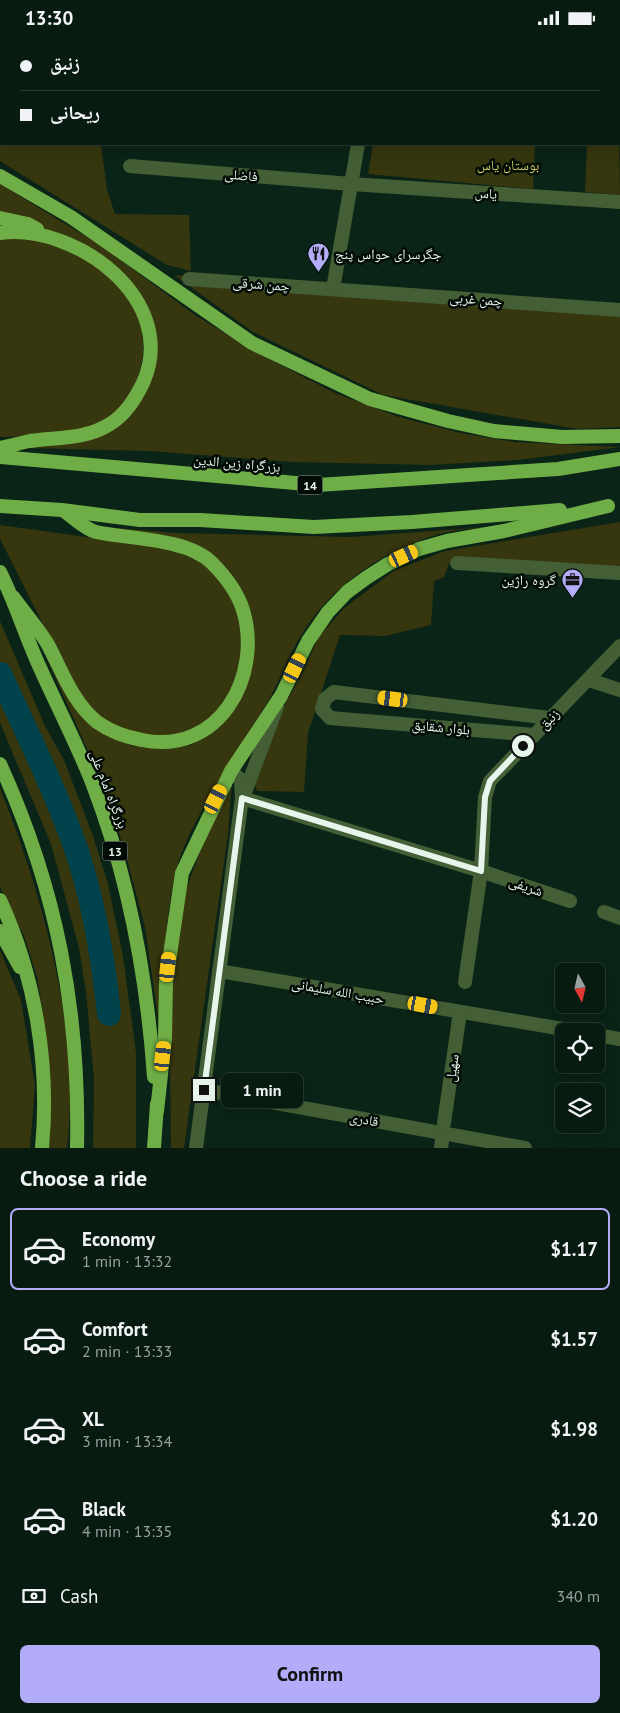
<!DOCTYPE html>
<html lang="en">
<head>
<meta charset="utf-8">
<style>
	:root { --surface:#081b11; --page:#16281f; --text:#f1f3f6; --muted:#98a19f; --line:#293931; --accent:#b3adf9 }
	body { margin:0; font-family:"PT Sans","Noto Naskh Arabic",sans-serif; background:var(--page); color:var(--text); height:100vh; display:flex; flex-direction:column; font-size:19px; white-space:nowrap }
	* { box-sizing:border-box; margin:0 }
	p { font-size:16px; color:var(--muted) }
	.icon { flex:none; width:28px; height:28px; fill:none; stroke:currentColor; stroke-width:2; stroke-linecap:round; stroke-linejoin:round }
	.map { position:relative; height:1113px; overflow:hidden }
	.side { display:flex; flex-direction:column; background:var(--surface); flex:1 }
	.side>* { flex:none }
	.guide { position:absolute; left:0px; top:0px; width:620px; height:110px; box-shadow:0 5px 20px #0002,0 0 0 1px var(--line); display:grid; align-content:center; height:110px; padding:0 20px; background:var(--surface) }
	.needle { width:32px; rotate:172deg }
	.buttons { position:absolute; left:555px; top:928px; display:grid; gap:10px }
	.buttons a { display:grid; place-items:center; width:50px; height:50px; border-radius:8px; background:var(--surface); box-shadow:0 5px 20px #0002,0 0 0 1px var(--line); font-size:25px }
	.end { position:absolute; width:22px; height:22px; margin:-11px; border:6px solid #e6f6ec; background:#111; box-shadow:0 0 0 2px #111 }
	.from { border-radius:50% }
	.bubble { position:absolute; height:35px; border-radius:8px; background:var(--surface); box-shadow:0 5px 20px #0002,0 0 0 1px var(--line); font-size:16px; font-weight:800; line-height:35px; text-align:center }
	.car { position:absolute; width:15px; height:30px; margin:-15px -8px; border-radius:6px; box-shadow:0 0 4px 1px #0007; background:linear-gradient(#f5c518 24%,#345 0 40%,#f5c518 0 76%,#345 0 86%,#f5c518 0) }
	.guide b { display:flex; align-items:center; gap:18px; height:48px; font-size:19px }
	.guide b+b { border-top:1px solid var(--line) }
	.guide i { width:12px; height:12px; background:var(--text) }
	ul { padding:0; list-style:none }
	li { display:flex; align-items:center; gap:15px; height:82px; margin:0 10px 8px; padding:0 10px; border:2px solid transparent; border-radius:8px }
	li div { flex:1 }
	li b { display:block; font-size:19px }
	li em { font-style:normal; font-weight:800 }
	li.on { border-color:var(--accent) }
	li>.icon { width:45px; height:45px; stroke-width:1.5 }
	h2 { padding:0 20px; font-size:22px; line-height:60px }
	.pay { display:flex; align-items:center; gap:12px; height:55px; padding:0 20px; font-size:19px }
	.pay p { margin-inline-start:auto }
	.primary-button { display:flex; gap:10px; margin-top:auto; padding:10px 20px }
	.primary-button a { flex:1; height:58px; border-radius:8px; background:var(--accent); color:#111; font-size:20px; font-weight:800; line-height:58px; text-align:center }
	.status { display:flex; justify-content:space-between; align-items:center; height:35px; padding:0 25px; background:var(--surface); direction:ltr }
	.status svg { height:14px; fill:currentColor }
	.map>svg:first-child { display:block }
	.green { fill:#36360f }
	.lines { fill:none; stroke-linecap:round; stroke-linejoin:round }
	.river { stroke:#00434d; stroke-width:24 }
	.minor { stroke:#445f35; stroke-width:14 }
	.trunk { stroke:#6fae46; stroke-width:14 }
	.route { stroke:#e6f6ec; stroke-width:6 }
	.labels { text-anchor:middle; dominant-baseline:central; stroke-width:5; stroke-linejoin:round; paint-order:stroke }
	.shield { fill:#030b06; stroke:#a2b0a7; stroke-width:1 }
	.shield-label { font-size:12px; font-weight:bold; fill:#e6f6ec }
	.park-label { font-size:14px; fill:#cecf61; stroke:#030b06 }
	.street-label { font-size:14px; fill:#e6f6ec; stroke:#030b06 }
	.poi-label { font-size:14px; fill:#e6f6ec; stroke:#030b06; text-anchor:start }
</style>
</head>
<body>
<div class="status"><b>13:30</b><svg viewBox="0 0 49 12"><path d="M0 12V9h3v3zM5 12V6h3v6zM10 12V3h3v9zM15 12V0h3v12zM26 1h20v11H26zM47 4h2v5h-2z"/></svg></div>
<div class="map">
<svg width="620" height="1113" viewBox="0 0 620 1113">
	<rect width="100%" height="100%" fill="#0a2417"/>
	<g class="green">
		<path d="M0,0L64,1H1V109H101L107,155L115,179L189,180L191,236L167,230L0,126Z"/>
		<path d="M619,97L620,160L585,157L587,109H619Z"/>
		<path d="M373,109H535L533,154L368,139Z"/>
		<path d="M0,149L100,210L195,280L261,320L335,358L399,382L461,398L514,407L620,412L518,425L430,430L292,427L149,416L24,413L112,393L156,308C153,258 124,236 84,213C72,206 59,198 46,195C31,191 15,192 0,192Z"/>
		<path d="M12,201C25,204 40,204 53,209C110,230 160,278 138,342C131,362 115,384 94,391C71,399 25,402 0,402V203Z"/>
		<path d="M174,240L423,267L620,280V392L578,394L383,360L253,297Z"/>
		<path d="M620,487V533L451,524L444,542L434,546L431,590L385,601L340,600L308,698L304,757L257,756L255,750L285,669L302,639L318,603L344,573L375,550L395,535L445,516Z"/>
		<path d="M0,490L166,513C179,518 193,522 204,530C225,545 240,573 242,598C246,636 221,687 183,699C170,704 152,702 138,699C120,695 99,683 87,669C73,652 63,628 53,609C35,574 18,539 0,504Z"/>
		<path d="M94,491L175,498L350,502L487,492C472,494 454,495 439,499C386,515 339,545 308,590C293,611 284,634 273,657C265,673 254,688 245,703C222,741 182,801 174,844C163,896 164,950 161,1003L145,892L124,813L101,745L39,606L114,703L129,710L165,714L192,710L220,692L232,676L253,607L252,581L244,558L234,543L214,521Z"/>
		<path d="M0,586L45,691L64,725L93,801L108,849L123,921L136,1018V1113H93L94,1045L86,957L79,913L51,809L0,688Z"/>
		<path d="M232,745L228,799L184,1113H171L170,1031L174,922L182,865L203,809Z"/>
		<path d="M0,753C43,861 81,996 67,1113H47L46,1013L43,978L37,942L24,901L0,852Z"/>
		<path d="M0,915L21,965L35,1050L30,1113H0Z"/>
	</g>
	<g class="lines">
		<path class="river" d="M0,639C26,696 54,752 75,811C94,865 103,922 109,979"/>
		<g class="minor">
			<path d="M99,0L105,1"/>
			<path d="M484,0L490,1"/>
			<path d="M377,1V0"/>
			<path d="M619,27H620"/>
			<path d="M130,131L351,149L620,167"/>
			<path d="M189,244L620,275"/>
			<path d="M333,254L358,109"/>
			<path d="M457,528L620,538"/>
			<path d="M589,645L620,655"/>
			<path d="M534,700L330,683L322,674L325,664L334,657L550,683"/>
			<path d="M244,760L277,672"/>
			<path d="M242,763L481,836L570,866"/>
			<path d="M604,877L620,883"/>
			<path d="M219,936L575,996"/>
			<path d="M465,947L481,836L485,762L490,746L620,611"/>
			<path d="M596,1000L620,1004"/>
			<path d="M204,1055L525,1113"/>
			<path d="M444,1088L460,977"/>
			<path d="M196,1113L242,763L241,745L231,736"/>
			<path d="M441,1113L442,1106"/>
		</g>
		<g class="trunk">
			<path d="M0,141L71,182L252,308L370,364L448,386L494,396L562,402L620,401"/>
			<path d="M0,183L28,189L37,194"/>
			<path d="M0,198C76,188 180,265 143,348C135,364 126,379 110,389C85,405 57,402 30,406C20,408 10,411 0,413"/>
			<path d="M0,422L318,450L558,434L620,424"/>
			<path d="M0,471L62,475L140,485H200L314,492L412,487L560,475"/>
			<path d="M0,537C16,569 26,603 41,635C58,673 78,711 93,750C129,844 147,942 154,1042"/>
			<path d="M13,562C24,577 37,592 47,608C62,635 72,667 97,687C111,697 125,702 142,705C219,721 263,641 243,575C237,556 225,541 212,528C187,503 128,504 96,497C85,494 74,483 64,476"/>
			<path d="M0,729C57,854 80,976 77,1113"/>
			<path d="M0,865C35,941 50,1029 42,1113"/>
			<path d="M0,896L20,932"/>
			<path d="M157,1076L165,1003L166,947L182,838L231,736L281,661L308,606L328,577L347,557L366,543L388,529L419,514L447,506L504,496L608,471"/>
			<path d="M154,1113L157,1069"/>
		</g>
	</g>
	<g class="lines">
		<path class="route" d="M204,1055L242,763L481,836L485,762L490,746L523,711"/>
	</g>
	<defs>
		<symbol id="restaurant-pin" viewBox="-11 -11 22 30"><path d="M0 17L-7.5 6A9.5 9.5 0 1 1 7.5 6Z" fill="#b3adf9" stroke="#030b06"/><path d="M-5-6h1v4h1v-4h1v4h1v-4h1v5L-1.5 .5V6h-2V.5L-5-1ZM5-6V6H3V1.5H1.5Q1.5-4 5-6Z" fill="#111"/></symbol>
		<symbol id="office-pin" viewBox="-11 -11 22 30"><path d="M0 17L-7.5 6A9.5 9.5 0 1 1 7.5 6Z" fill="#b3adf9" stroke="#030b06"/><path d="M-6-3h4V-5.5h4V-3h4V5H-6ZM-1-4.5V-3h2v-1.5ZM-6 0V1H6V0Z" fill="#111"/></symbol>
	</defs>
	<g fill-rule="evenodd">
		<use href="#restaurant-pin" x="306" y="206" width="25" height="34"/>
		<use href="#office-pin" x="560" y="532" width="25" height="34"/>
	</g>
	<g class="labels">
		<g class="shield">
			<rect x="297.5" y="440.5" width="25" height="19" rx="4"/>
			<rect x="102.5" y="806.5" width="25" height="19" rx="4"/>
		</g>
		<g class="shield-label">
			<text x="310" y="450">14</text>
			<text x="115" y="816">13</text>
		</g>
		<g class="park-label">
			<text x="508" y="130">بوستان یاس</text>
		</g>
		<g class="street-label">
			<text transform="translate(241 140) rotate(5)">فاضلی</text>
			<text transform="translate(486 158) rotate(4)">یاس</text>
			<text transform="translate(261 249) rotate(4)">چمن شرقی</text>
			<text transform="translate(476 264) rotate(4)">چمن غربی</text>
			<text transform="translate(237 428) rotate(5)">بزرگراه زین الدین</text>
			<text transform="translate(549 684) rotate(-45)">زنبق</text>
			<text transform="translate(441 692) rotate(5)">بلوار شقایق</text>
			<text transform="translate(109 754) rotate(69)">بزرگراه امام علی</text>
			<text transform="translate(526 851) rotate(19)">شریفی</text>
			<text transform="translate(338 956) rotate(10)">حبیب الله سلیمانی</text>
			<text transform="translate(452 1033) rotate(-82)">سهیل</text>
			<text transform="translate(364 1084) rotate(10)">قادری</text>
		</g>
		<g class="poi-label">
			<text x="335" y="219">جگرسرای حواس پنج</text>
			<text x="556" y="545" text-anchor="end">گروه راژین</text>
		</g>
	</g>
</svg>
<div class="buttons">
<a><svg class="needle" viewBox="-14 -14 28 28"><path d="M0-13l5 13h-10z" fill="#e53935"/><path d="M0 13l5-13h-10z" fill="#98a19f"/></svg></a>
<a><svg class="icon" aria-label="locate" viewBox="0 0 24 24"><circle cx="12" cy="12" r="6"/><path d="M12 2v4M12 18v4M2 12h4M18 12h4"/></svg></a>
<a><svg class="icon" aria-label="layers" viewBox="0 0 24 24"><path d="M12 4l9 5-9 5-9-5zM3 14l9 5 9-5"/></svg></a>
</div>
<i class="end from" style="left:523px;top:711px"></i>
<i class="end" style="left:204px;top:1055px"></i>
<div class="bubble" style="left:221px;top:1038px;width:82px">1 min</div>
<i class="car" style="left:404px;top:521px;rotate:65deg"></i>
<i class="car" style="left:295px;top:633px;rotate:26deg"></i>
<i class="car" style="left:393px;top:664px;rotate:277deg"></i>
<i class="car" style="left:216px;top:764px;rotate:27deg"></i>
<i class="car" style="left:168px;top:932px;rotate:6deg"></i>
<i class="car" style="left:423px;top:970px;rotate:100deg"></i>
<i class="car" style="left:163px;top:1021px;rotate:6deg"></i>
<div class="guide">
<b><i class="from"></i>زنبق</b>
<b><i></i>ریحانی</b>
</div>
</div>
<section class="side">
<h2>Choose a ride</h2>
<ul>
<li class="on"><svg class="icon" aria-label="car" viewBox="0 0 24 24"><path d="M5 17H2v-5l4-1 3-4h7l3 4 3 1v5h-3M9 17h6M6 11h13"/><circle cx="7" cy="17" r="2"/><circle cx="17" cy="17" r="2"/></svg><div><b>Economy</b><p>1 min · 13:32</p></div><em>$1.17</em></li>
<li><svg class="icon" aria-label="car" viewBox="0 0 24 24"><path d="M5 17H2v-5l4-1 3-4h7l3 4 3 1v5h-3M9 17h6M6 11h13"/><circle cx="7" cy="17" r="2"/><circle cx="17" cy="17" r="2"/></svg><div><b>Comfort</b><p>2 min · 13:33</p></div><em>$1.57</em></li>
<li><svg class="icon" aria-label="car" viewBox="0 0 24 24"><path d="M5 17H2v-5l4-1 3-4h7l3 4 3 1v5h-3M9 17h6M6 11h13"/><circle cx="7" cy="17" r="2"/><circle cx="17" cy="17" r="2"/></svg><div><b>XL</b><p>3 min · 13:34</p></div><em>$1.98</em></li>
<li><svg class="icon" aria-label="car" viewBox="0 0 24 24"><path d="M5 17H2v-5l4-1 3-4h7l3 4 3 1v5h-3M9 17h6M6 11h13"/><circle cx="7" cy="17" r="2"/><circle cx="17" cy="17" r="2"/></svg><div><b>Black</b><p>4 min · 13:35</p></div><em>$1.20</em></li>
</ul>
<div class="pay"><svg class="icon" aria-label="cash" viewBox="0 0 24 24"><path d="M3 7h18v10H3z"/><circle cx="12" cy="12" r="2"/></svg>Cash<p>340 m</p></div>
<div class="primary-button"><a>Confirm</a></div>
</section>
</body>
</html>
